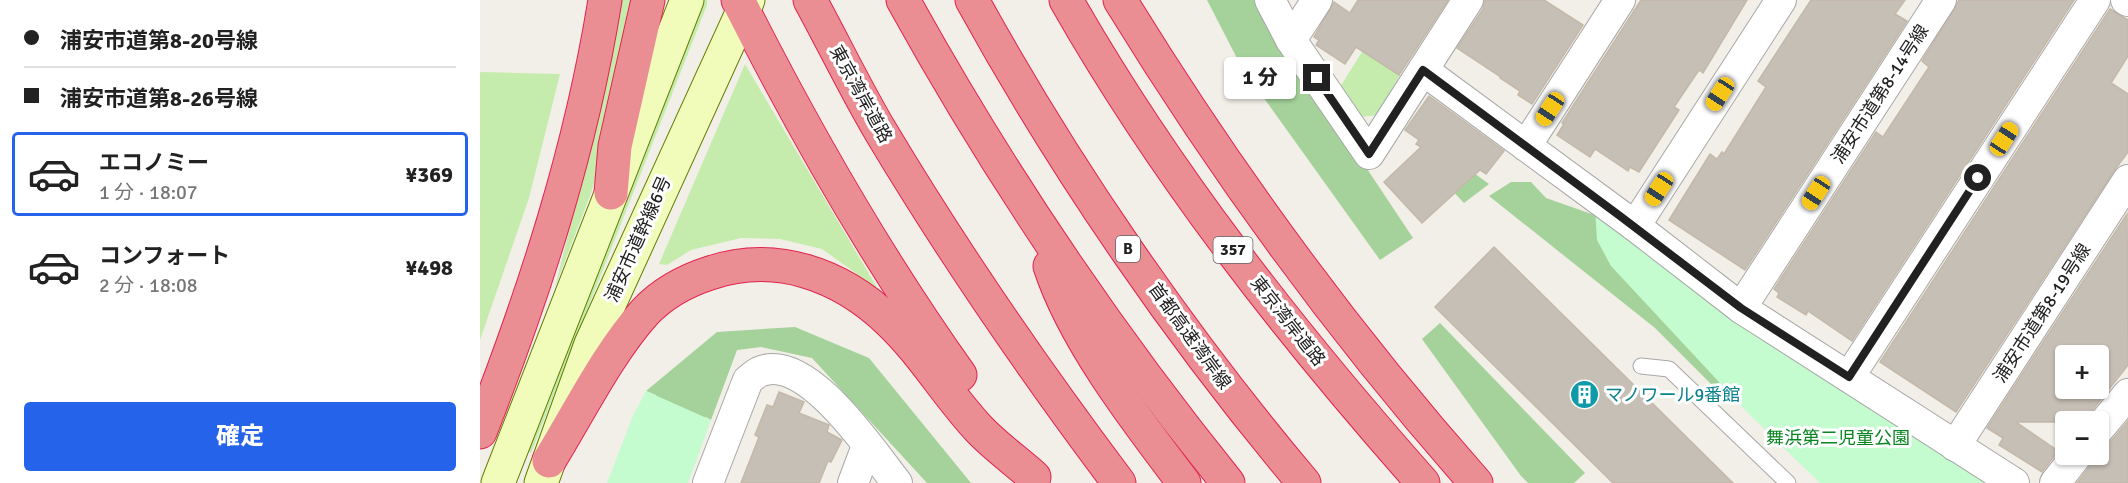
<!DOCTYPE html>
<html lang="ja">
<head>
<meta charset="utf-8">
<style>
	:root { --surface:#fff; --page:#f6f6f6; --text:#222; --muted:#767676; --line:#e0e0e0; --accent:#2563eb }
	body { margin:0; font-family:Signika,"Noto Sans JP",sans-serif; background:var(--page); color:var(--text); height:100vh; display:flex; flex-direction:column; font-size:22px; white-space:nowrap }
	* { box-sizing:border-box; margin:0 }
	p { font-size:20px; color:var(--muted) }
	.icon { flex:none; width:33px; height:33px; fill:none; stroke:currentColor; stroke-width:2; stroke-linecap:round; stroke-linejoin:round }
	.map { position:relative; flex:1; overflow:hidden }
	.sheet { display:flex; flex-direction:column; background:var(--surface); width:480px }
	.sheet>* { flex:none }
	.banner { display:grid; align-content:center; height:132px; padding:0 24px; background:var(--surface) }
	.controls { position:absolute; left:1575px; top:345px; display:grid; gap:12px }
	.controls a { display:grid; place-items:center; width:54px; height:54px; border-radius:6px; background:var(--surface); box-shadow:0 2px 4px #0004; font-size:30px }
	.end { position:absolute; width:27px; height:27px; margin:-14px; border:8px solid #212121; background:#fff; box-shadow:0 0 0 3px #fff }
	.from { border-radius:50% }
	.bubble { position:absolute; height:42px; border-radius:6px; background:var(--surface); box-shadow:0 2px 4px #0004; font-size:20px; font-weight:800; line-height:42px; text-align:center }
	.car { position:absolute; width:18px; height:36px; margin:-18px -9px; border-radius:8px; box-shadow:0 0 4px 2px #0007; background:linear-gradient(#f5c518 24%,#345 0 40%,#f5c518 0 76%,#345 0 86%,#f5c518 0) }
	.banner b { display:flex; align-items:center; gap:21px; height:57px; font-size:22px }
	.banner b+b { border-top:2px solid var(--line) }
	.banner i { width:15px; height:15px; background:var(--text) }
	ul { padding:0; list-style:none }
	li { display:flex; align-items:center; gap:18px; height:84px; margin:0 12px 9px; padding:0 12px; border:3px solid transparent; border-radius:6px }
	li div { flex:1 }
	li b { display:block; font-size:22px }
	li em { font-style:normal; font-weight:800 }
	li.on { border-color:var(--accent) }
	li>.icon { width:54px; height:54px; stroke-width:1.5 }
	.cta { display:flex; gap:12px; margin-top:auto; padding:12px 24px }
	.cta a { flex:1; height:69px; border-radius:6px; background:var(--accent); color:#fff; font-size:24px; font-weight:800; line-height:69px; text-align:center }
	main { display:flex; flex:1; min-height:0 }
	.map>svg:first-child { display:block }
	.grass { fill:#c5ecac }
	.forest { fill:#a5d29b }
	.park { fill:#c4fbcf }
	.building { fill:#c6bfb6; stroke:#c4b8a9; stroke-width:1.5; fill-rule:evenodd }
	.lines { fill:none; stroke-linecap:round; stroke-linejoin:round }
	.lane-casing { stroke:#a8a8a8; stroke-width:17 }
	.street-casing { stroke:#a8a8a8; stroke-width:32 }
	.secondary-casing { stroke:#637e02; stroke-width:35 }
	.highway-casing { stroke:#e1234f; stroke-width:35 }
	.lane { stroke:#fff; stroke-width:15 }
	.street { stroke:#fff; stroke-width:30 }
	.secondary { stroke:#f1fcbb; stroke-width:33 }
	.highway { stroke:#ea8e94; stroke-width:33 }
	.route { stroke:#212121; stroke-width:8 }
	.labels { text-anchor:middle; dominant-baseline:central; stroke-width:6; stroke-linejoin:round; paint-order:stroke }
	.shield { fill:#fff; stroke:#646464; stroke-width:1.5 }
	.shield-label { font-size:16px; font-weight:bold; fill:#212121 }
	.street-label { font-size:18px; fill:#212121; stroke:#fff }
	.culture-label { font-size:18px; fill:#0d838f; stroke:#fff; text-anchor:start }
	.park-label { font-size:18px; fill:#098521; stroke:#fff }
</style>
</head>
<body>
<main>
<section class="sheet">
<div class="banner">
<b><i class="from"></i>浦安市道第8-20号線</b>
<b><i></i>浦安市道第8-26号線</b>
</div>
<ul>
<li class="on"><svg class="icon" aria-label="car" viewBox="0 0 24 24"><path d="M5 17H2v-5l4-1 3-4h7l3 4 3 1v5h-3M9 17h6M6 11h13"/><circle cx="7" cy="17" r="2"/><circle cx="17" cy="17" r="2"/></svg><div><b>エコノミー</b><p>1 分 · 18:07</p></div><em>¥369</em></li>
<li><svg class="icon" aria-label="car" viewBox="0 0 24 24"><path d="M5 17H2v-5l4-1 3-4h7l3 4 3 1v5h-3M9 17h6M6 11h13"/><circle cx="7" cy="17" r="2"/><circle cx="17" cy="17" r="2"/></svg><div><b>コンフォート</b><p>2 分 · 18:08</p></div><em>¥498</em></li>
</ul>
<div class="cta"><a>確定</a></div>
</section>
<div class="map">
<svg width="1648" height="483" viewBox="0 0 1648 483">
	<rect width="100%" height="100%" fill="#f1efe7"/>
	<g class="grass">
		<path d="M140,0H159L138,102L111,193L75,287L126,84Z"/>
		<path d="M222,0H227V5L51,453L46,450Z"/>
		<path d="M887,44L905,65L920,75L898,115L880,117L860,87Z"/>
		<path d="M265,64L398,289L342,249L300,239L261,238L211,250L187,265L179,264Z"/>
		<path d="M0,72L80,74L49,198L0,340Z"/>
	</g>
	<g class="forest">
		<path d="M727,0H775L933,238L900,260L761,66Z"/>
		<path d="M946,163L983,165L1009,184L984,203Z"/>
		<path d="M1031,182H1051L1066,198L1123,218L1242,377L1237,390L1175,328L1009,196Z"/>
		<path d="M960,323L1105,473L1094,483H1048L1041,476L942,339Z"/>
		<path d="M315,327L389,358L491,483H447L332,358L281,347L257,350L231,420L226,417L137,483L176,395L166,391L237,332Z"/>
	</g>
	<g class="park">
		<path d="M1115,208L1512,483H1340L1266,411L1131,266L1117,240Z"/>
		<path d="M166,391L231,420L208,483H127L153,416Z"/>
	</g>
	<g class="building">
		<path d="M878,0H968L919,75L876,47L865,64L836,45L839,40L834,37L854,2L870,13Z"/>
		<path d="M1005,0H1064L1103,25L1052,104L1038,95L1040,91L1020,78L1021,77L977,48L1003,9Z"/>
		<path d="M1161,0H1267L1223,73L1219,70L1194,107L1199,110L1159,172L1150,167L1148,171L1115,149L1110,157L1077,135L1084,124L1082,123Z"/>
		<path d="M1331,0H1425L1415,14L1427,21L1265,270L1189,220L1230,154L1237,159L1242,152L1244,154L1286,87L1278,81Z"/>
		<path d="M1479,0H1594L1372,341L1328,311L1326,315L1297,297L1299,293L1294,289L1396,132L1403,137L1449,67L1442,61Z"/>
		<path d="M1630,9L1648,20V56L1631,83L1648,94V152L1634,171L1476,412L1400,362Z"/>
		<path d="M949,96L1024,151L1006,174L1000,170L942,223L904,182L941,147L936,144L939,140L925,130Z"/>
		<path d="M1647,214L1648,365L1603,422H1536L1578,451L1562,472L1519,445L1523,438L1507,428ZM1586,356H1618V388H1586Z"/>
		<path d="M1014,247L1253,483H1133L955,307Z"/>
		<path d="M299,392L324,402L319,413L349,425L347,432L362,440L351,462L348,461L339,483H261L279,437L275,435L287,405L293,407Z"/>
		<path d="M1648,421V483H1597L1607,470Z"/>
	</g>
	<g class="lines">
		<defs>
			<path id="lane" d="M1161,366L1189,369L1308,483"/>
			<g id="street">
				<path d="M790,0L811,40L889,154L988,0"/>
				<path d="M1646,0L1648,1"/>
				<path d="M811,40L837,0"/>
				<path d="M943,70L1155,226L1261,308L1534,483"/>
				<path d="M1046,146L1140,0"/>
				<path d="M1155,226L1301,0"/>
				<path d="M1261,308L1461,0"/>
				<path d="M1369,377L1615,0"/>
				<path d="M1618,430L1648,394"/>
				<path d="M1475,446L1648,180"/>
				<path d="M228,483L268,380C271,378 275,374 279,372C326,350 393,453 417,483"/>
				<path d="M373,483L387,446"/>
				<path d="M1575,483L1598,454"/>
			</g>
			<g id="secondary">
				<path d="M18,483L207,0"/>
				<path d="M61,483L111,344L268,0"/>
			</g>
			<g id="highway">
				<path d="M258,0C323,129 396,257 480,375"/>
				<path d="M330,0C354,44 376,90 401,132C474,254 554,370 639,483"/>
				<path d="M423,0C517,170 626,332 748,483"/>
				<path d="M492,0C585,169 700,336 824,483"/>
				<path d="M586,0C685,174 811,334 943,483"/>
				<path d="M640,0C745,171 863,333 996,483"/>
				<path d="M131,193L135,146L168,0"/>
				<path d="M570,266C594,340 657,421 704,483"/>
				<path d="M0,432C55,291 101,150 125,0"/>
				<path d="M69,461C98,414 128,353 165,312C183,293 205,281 230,273C295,251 360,274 409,321C443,353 467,395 499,429C515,446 536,461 554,477"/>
			</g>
		</defs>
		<use href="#lane" class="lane-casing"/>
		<use href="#street" class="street-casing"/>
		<use href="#secondary" class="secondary-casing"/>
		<use href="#highway" class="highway-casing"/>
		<use href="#lane" class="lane"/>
		<use href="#street" class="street"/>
		<use href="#secondary" class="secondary"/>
		<use href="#highway" class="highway"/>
	</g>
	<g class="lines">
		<path class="route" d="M837,78L889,154L943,70L1140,216L1261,308L1369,377L1498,178"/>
	</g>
	<defs>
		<symbol id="building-disc" viewBox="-11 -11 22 22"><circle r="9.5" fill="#0f9aa8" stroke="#fff"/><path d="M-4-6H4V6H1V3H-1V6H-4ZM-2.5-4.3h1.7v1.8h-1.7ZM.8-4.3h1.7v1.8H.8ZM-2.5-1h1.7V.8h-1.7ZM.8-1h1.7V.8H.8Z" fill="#fff"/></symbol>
	</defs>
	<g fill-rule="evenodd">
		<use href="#building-disc" x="1088" y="378" width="33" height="33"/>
	</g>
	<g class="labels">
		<g class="shield">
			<rect x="636" y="236" width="24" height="26" rx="4.5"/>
			<rect x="733.5" y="237" width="39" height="26" rx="4.5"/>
		</g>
		<g class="shield-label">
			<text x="648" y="249">B</text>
			<text x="753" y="250">357</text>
		</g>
		<g class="street-label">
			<text transform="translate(381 94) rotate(61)">東京湾岸道路</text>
			<text transform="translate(1400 94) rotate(-57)">浦安市道第8-14号線</text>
			<text transform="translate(158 239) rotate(-66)">浦安市道幹線6号</text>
			<text transform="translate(1562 313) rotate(-57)">浦安市道第8-19号線</text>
			<text transform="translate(808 321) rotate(52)">東京湾岸道路</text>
			<text transform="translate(710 336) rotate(54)">首都高速湾岸線</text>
		</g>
		<g class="culture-label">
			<text x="1125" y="395">マノワール9番館</text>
		</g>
		<g class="park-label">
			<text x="1358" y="438">舞浜第二児童公園</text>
		</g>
	</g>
</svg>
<div class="controls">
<a>+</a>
<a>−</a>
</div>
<i class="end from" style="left:1498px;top:178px"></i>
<i class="end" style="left:837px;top:78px"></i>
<div class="bubble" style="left:744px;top:57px;width:72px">1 分</div>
<i class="car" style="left:1240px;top:94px;rotate:213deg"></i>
<i class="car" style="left:1070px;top:109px;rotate:213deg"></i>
<i class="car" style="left:1524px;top:139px;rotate:33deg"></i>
<i class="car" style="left:1179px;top:189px;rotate:213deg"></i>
<i class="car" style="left:1336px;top:193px;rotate:213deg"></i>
</div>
</main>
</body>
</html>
